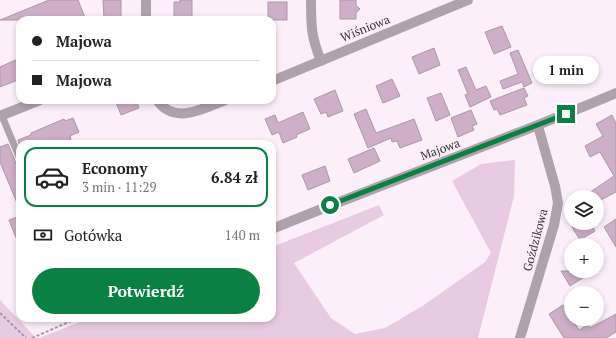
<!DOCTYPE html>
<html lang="pl">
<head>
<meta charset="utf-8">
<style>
	:root { --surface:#fff; --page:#f2f2f2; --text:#222; --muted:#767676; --line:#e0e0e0; --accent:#0b8043 }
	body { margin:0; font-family:"PT Serif",serif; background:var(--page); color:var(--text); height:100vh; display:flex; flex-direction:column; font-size:15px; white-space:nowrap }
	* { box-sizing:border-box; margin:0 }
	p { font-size:13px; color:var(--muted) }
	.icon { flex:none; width:22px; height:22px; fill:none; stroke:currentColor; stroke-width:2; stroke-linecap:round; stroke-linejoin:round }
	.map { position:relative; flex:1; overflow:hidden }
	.drawer { position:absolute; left:16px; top:140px; width:260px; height:182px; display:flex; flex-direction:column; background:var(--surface); border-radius:12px; box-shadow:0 2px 6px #0003 }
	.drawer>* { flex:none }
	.hud { position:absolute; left:16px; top:16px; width:260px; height:88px; border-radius:12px; box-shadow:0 2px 6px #0003; display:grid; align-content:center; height:88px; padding:0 16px; background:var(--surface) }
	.buttons { position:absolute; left:564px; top:190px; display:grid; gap:8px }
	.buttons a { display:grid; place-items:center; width:40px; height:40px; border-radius:50%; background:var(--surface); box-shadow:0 2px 6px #0003; font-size:20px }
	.end { position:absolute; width:18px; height:18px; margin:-9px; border:5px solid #0b8043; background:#fff; box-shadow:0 0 0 2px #fff }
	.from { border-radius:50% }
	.bubble { position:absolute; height:28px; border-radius:14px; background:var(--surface); box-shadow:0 2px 6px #0003; font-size:13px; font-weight:700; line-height:28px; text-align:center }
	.hud b { display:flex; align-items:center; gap:14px; height:38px; font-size:15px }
	.hud b+b { border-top:1px solid var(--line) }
	.hud i { width:10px; height:10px; background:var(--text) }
	ul { padding:7px 0 0; list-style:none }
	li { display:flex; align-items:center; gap:12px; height:60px; margin:0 8px 6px; padding:0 8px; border:2px solid transparent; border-radius:12px }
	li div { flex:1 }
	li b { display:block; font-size:15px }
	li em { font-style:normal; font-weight:700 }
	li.current { border-color:var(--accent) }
	li>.icon { width:36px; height:36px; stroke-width:1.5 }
	.pay { display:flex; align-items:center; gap:10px; height:44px; padding:0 16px; font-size:15px }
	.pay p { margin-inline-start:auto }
	.button { display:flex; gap:8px; margin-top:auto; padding:8px 16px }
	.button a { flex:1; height:46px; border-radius:24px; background:var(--accent); color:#fff; font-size:16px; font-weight:700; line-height:46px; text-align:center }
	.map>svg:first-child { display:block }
	.green { fill:#e8cbe3 }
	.building { fill:#ceaec8; stroke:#a89ba5 }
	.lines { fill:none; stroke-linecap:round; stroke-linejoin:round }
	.path { stroke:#a299a1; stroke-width:2; stroke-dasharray:3 2; stroke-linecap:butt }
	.lane { stroke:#b0a2ad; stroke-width:7 }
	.street { stroke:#b0a2ad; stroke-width:10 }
	.route { stroke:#0b8043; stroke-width:5 }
	.labels { text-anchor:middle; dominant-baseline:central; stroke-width:3; stroke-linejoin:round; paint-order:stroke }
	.street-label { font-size:12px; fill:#3a3539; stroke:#fceffa }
</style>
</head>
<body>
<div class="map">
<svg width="616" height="338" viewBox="0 0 616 338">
	<rect width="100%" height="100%" fill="#fceffa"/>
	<g class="green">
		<path d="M515,160L514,196L478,338H39L90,318H272V247L379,205L384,215L294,263L331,318L355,334L385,328L424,305L485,262L491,253L452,181L481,164Z"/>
		<path d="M0,300L36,338H0Z"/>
	</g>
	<g class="building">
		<path d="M49,0H78L86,20H0Z"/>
		<path d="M103,0H121V18L104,19Z"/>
		<path d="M180,0H192V17H174V2H180Z"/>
		<path d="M340,0H356V5L360,9L356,13V19H340Z"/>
		<rect x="268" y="2" width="19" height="18"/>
		<path d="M502,26L511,47L494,54L485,32Z"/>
		<path d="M434,48L440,65L419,74L412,57Z"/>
		<path d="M518,50L532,83L524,87L522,82L503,89L500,81L518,74L510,53Z"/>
		<path d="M20,58V79L0,87V67Z"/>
		<path d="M466,67L476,90L486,86L491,97L470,107L465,95L468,94L458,70Z"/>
		<path d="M392,79L400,96L383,103L376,86Z"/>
		<path d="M524,88L528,96L524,98L527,105L500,115L497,109L494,110L490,101Z"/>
		<path d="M335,90L343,111L328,117L326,112L321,114L314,99Z"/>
		<path d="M441,93L450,115L436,121L427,98Z"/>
		<path d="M115,100H136L139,108L121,115Z"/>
		<path d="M366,109L376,133L414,119L422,140L400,148L397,141L392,142L391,138L368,148L354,114Z"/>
		<path d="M471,110L477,124L472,126L474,130L458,137L451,118Z"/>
		<path d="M303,112L310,129L296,135L297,137L283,143L279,132L272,135L265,119L275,115L278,123Z"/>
		<path d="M612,115L616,123V192L597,202V197H583L614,176L600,152L590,157L585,146L603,136L596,124Z"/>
		<path d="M73,118L79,132L70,136L71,139L58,144H19L18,140L31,135V133L64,119L65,121Z"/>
		<path d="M8,144L20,173V210L0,162V147Z"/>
		<path d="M374,148L380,161L354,173L348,159Z"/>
		<path d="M325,166L330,181L308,190L302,175Z"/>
		<path d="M20,216V245H19L9,220Z"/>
		<path d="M616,219V247L604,227Z"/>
		<path d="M578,223H590L595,231L580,240L572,227Z"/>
		<path d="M561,271H594L570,286Z"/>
		<path d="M563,305L579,330L588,325L590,328L616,314V332L606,338H564L549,314Z"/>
	</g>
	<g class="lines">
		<g class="path">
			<path d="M0,313L26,338"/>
			<path d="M32,338L78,318"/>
		</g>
		<path class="lane" d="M2,116L20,159"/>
		<g class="street">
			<path d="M311,0C311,25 311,37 321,61"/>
			<path d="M146,20V0"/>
			<path d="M272,81L468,0"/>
			<path d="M157,100C174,125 203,109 225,100"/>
			<path d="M0,116L40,100"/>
			<path d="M272,229C386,182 503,141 616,93"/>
			<path d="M520,338L554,225L558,203L555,186L538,126"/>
		</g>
	</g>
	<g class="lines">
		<path class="route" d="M330,205L566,114"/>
	</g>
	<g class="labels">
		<g class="street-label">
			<text transform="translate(365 28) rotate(-22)">Wiśniowa</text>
			<text transform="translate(440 149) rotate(-20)">Majowa</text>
			<text transform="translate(535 240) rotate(-75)">Goździkowa</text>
		</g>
	</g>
</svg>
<div class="buttons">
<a><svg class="icon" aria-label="layers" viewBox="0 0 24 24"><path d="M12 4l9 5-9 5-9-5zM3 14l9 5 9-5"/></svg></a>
<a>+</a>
<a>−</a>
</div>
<i class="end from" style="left:330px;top:205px"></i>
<i class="end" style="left:566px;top:114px"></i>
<div class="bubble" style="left:533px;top:56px;width:66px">1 min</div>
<div class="hud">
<b><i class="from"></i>Majowa</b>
<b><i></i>Majowa</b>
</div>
<section class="drawer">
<ul>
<li class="current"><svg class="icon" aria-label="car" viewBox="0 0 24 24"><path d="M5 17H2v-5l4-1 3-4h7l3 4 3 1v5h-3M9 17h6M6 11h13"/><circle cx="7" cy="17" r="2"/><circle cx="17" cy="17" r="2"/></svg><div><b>Economy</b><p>3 min · 11:29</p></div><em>6.84 zł</em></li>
</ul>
<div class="pay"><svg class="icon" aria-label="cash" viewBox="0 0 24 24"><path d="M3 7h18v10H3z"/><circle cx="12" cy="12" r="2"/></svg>Gotówka<p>140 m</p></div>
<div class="button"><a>Potwierdź</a></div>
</section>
</div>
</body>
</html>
